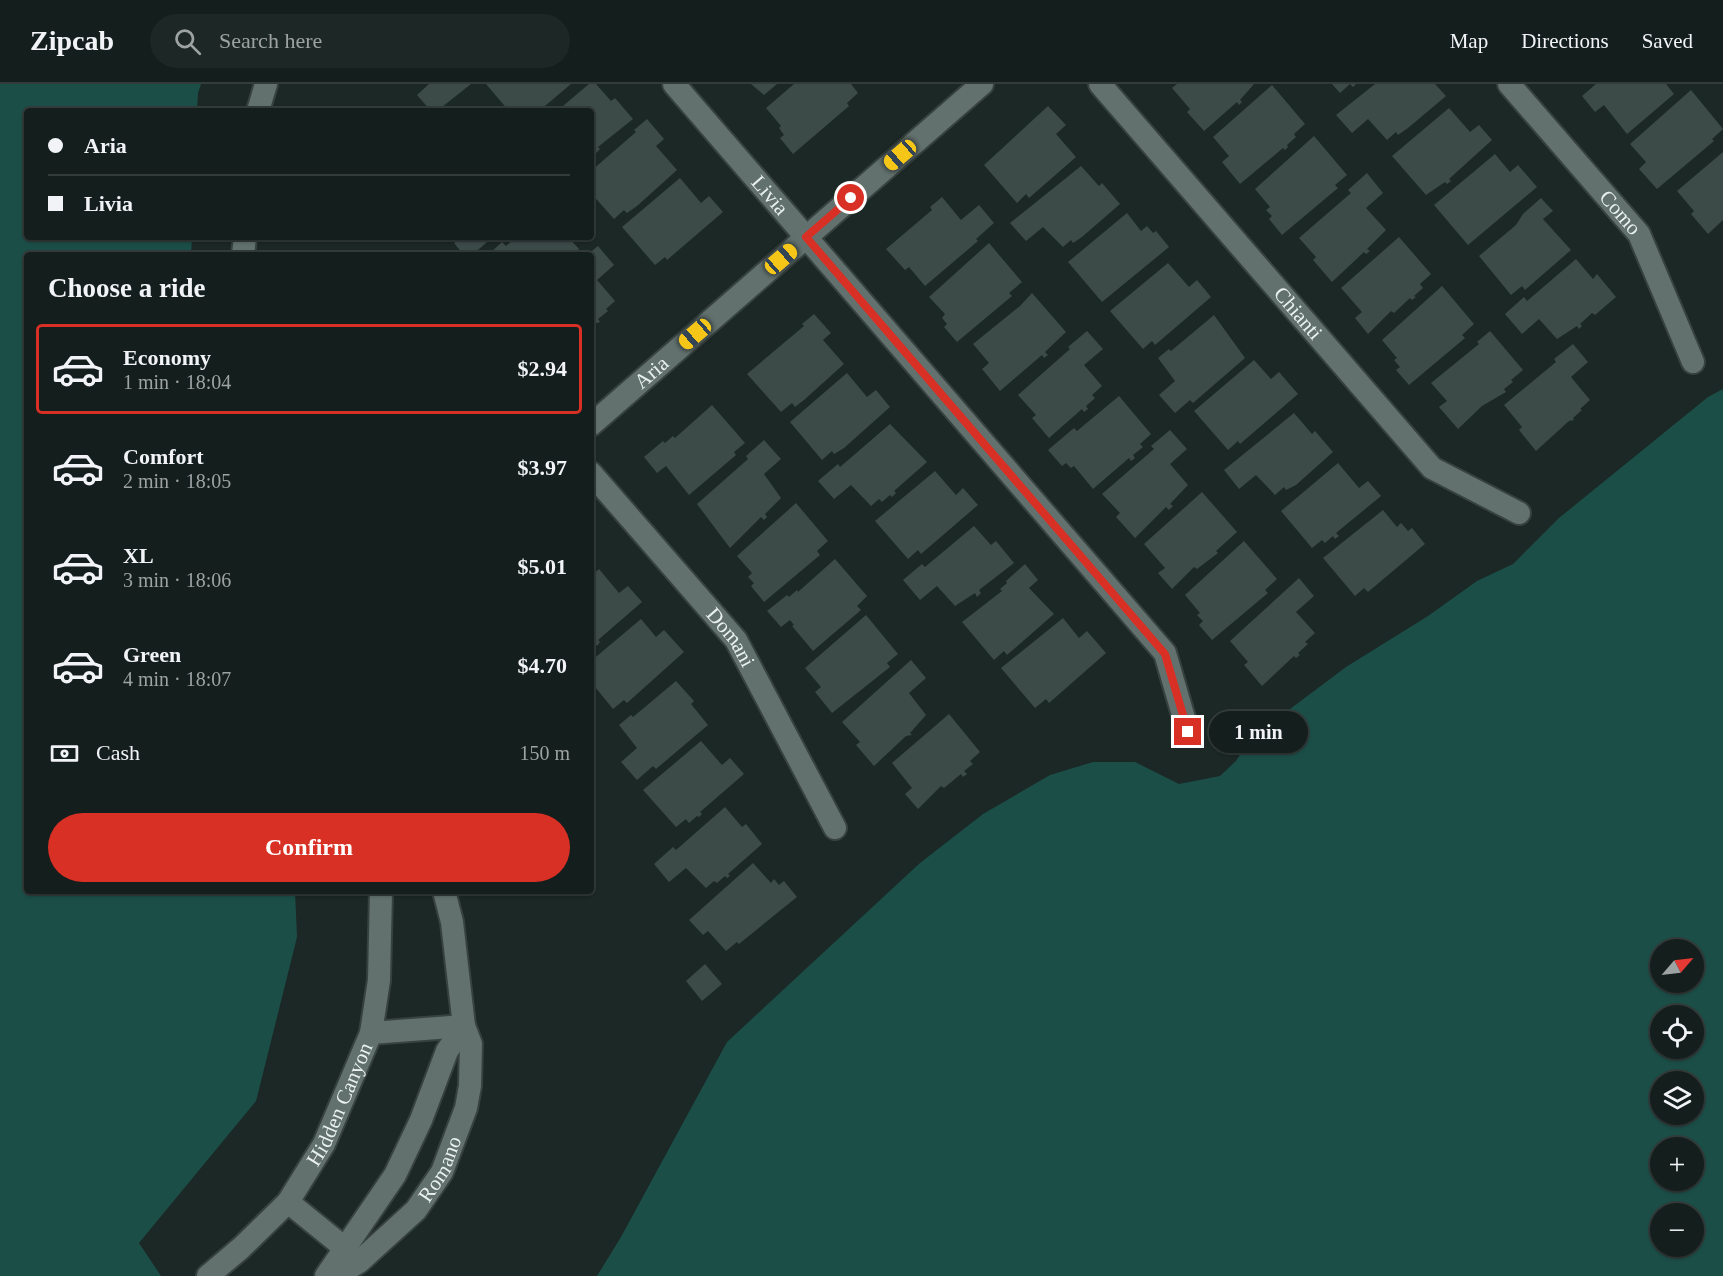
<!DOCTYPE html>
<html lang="en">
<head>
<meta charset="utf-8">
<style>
	:root { --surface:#141e1c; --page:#1d2725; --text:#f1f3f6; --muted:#9da2a3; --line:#333c3b; --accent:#d93025 }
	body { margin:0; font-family:Georgia,serif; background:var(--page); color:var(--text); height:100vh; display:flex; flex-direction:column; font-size:22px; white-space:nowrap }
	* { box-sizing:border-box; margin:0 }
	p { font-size:20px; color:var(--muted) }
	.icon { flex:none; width:33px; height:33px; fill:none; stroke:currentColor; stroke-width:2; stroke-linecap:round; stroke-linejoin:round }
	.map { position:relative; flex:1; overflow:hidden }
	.details { position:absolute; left:24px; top:168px; width:570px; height:642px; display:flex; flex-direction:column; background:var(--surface); border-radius:6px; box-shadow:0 2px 4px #0004,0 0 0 2px var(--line) }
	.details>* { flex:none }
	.hud { position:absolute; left:24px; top:24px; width:570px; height:132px; border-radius:6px; box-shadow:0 2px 4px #0004,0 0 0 2px var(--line); display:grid; align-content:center; height:132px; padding:0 24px; background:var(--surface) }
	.needle { width:39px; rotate:62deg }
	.controls { position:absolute; left:1650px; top:855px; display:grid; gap:12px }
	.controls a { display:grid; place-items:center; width:54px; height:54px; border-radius:50%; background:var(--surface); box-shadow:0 2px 4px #0004,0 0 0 2px var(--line); font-size:30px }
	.end { position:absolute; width:27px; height:27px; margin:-14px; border:8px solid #d93025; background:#fff; box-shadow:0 0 0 3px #fff }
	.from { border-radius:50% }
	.bubble { position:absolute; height:42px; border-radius:21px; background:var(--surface); box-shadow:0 2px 4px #0004,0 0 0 2px var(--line); font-size:20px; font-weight:700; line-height:42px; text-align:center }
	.car { position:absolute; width:18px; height:36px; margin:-18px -9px; border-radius:8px; box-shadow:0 0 4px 2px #0007; background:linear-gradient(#f5c518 24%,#345 0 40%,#f5c518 0 76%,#345 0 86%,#f5c518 0) }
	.hud b { display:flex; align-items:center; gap:21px; height:57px; font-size:22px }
	.hud b+b { border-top:2px solid var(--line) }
	.hud i { width:15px; height:15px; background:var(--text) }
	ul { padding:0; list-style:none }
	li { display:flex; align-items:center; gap:18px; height:90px; margin:0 12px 9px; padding:0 12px; border:3px solid transparent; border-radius:6px }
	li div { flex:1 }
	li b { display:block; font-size:22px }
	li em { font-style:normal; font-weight:700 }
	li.active { border-color:var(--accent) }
	li>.icon { width:54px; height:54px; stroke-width:1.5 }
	h2 { padding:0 24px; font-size:27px; line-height:72px }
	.pay { display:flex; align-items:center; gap:15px; height:66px; padding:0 24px; font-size:22px }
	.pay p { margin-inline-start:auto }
	.action { display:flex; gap:12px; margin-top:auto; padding:12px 24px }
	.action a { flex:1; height:69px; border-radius:36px; background:var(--accent); color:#fff; font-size:24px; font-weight:700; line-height:69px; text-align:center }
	header { display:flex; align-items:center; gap:36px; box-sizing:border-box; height:84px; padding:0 30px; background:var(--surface); border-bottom:2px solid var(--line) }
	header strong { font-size:28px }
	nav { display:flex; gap:33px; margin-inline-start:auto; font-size:21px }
	.search { width:420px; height:54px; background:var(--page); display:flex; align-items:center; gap:15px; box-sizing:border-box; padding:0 21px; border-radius:33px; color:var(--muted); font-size:22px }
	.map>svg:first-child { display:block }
	.green { fill:#1c4e48; fill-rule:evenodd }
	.building { fill:#3c4a48 }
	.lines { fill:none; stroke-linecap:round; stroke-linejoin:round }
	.street-casing { stroke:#374240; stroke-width:26 }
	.street { stroke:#62716e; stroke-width:22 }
	.route { stroke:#d93025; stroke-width:8 }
	.labels { text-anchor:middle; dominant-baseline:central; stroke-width:6; stroke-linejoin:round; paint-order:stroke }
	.street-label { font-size:21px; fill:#e9f1f0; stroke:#1b2826 }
</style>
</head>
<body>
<header>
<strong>Zipcab</strong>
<div class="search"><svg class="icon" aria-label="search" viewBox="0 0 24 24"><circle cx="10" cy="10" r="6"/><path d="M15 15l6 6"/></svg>Search here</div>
<nav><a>Map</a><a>Directions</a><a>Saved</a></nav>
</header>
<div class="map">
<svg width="1723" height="1192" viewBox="0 0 1723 1192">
	<rect width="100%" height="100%" fill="#1b2826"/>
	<g class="green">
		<path d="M0,0H201L198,9L197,27H27V153H192L191,171H27V807H295L297,853L256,1017L139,1159L161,1192H0Z"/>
		<path d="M1723,305V1192H597L621,1153L727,958L920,779L983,730L1050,691L1093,678H1135L1179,700L1220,692L1236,677L1250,655L1346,583L1428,532L1477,497L1513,480L1559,434L1708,313ZM1660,866H1694V898H1660ZM1660,932H1694V964H1660ZM1660,998H1694V1030H1660ZM1660,1064H1694V1096H1660ZM1660,1130H1694V1162H1660Z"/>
	</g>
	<g class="building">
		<path d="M429,0H471L437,27H431L417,11Z"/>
		<path d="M486,0H571L539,27H509Z"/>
		<path d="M589,0H596L611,17L615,14L633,35L598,63L600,65L596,69L594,66L591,69V27H557Z"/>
		<path d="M751,0H777L764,11Z"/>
		<path d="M794,0H851L858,9L847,19L849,22L793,70L780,54L784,51L779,44L781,42L766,24Z"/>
		<path d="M1177,0H1254L1240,16L1242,18L1239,21L1237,18L1204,47L1187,28L1190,25L1172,4Z"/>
		<path d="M1332,0H1356L1353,3L1350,0L1340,9Z"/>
		<path d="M1375,0H1435L1446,12L1408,44L1398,51L1396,48L1387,56L1368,35L1352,49L1336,31Z"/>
		<path d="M1596,0H1666L1674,10L1627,50L1604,21L1595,28L1582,12Z"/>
		<path d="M1272,1L1305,40L1294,50L1296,53L1287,61L1288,63L1285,66L1283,64L1240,100L1222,78L1229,72L1213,53Z"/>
		<path d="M1691,6L1723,45L1712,55L1714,57L1657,105L1639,85L1646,78L1630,60Z"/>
		<path d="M1048,22L1066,41L1056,50L1076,73L1029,114L1026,110L1017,119L984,81Z"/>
		<path d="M1449,24L1470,48L1479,41L1492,56L1449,95L1451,97L1447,100L1445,98L1426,111L1392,72Z"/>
		<path d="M647,35L664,55L656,62L677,86L637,122L627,129L624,126L614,135L591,109V87L636,48L634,46Z"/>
		<path d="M1314,52L1347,91L1335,101L1338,104L1282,151L1269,135L1272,132L1266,126L1270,123L1255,105Z"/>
		<path d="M1723,68V136L1708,150L1691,130L1694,127L1677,107Z"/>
		<path d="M1495,70L1510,88L1518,81L1537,103L1468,161L1434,121Z"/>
		<path d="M1081,82L1099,102L1102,99L1120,120L1082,153L1073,159L1071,156L1063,163L1043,143L1026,157L1010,139Z"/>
		<path d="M1367,89L1383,109L1366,124L1386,146L1367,165L1370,167L1366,170L1364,168L1332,198L1313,176L1316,173L1299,154L1351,109L1348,106Z"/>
		<path d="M680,94L701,119L709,112L723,128L667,176L665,173L655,181L622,143Z"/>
		<path d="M942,113L961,136L979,121L994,139L976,155L978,157L925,202L909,183L905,186L886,165L932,126L930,123Z"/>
		<path d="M1541,114L1553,127L1543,135L1571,166L1525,206L1522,202L1511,211L1479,172L1516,141L1523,130Z"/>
		<path d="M1127,129L1141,147L1147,142L1153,149L1156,147L1169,163L1102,218L1068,178Z"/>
		<path d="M456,153H493L472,171H464L454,159L458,156Z"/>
		<path d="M516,153H568L579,165L572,171H488L502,158L506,162Z"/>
		<path d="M1399,153L1431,190L1420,200L1423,204L1414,212L1416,213L1412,216L1410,214L1394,229L1391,227L1368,250L1355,234L1362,228L1341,204Z"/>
		<path d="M989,159L1022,198L1009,209L1012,212L957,258L944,243L947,240L942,234L945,230L929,213Z"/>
		<path d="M598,162L614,181L597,196L615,217L606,225L608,227L598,235L600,238L591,241V171H587Z"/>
		<path d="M1576,175L1593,195L1597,190L1616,213L1595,231L1592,229L1580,240L1582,242L1579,245L1577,242L1557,255L1539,235L1522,250L1505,230L1524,213L1527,217Z"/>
		<path d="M1168,179L1189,203L1197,196L1211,213L1155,261L1152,257L1143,265L1110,227Z"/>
		<path d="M1442,202L1474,240L1462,251L1465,254L1409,301L1396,286L1400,283L1394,276L1397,274L1382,256Z"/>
		<path d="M1032,209L1066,248L1045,268L1048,271L1044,274L1042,271L1000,307L982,285L989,279L973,260L1020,222Z"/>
		<path d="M814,230L831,249L823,256L844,280L804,316L795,323L792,319L781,328L747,290L804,242L802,240Z"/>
		<path d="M1214,231L1245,274L1193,319L1190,316L1175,329L1159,311L1175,297L1158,274L1169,265L1171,267Z"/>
		<path d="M1087,247L1103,265L1084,281L1102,302L1092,311L1095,314L1086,322L1088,325L1084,328L1082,325L1049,354L1032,334L1036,331L1018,311L1070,265L1068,263Z"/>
		<path d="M1490,247L1523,286L1511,296L1513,298L1504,305L1506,308L1482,322L1458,345L1439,323L1447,317L1431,299L1479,260L1477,258Z"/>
		<path d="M1573,260L1588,278L1571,293L1590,316L1580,325L1582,326L1573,334L1574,336L1569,337L1536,367L1519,346L1522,343L1504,321L1556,278L1554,275Z"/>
		<path d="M1254,276L1271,295L1279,288L1298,310L1240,360L1238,357L1228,366L1194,327Z"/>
		<path d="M847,289L867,313L876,306L890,323L844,364L834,370L832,367L822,376L790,338Z"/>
		<path d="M1119,312L1151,350L1140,360L1143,363L1133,371L1135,374L1131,377L1129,374L1093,405L1074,382L1071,384L1066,379L1062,382L1048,366L1074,344L1077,347Z"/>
		<path d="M712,321L745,359L734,368L736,371L689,411L666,382L657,389L644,373L663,357L665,359L673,352L675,354Z"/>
		<path d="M1294,329L1312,350L1315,347L1333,368L1296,401L1286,406L1284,403L1275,411L1256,391L1239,405L1224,386Z"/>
		<path d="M890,340L927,378L894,407L896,409L892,413L890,411L882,418L879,415L871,422L851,401L834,415L818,397L838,380L840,383Z"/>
		<path d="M1170,346L1187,365L1170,380L1188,401L1170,420L1173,422L1169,426L1166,423L1135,454L1116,433L1120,429L1102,410L1154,365L1151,362Z"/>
		<path d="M764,356L781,375L764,390L781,414L765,430L767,433L764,436L761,433L730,464L697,420L748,375L746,372Z"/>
		<path d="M1338,379L1359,404L1368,397L1381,412L1336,449L1339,452L1335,455L1333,452L1325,459L1322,456L1312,464L1281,427Z"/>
		<path d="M935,387L956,411L963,404L978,421L921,470L918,466L908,475L875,437Z"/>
		<path d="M1202,408L1237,448L1216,467L1218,469L1197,485L1194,483L1172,505L1158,489L1165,484L1144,460Z"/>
		<path d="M796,419L828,457L817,467L820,471L764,518L751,502L754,499L748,493L752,489L737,472Z"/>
		<path d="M1383,426L1397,443L1401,439L1408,447L1412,444L1425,460L1368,508L1364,504L1355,512L1323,474Z"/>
		<path d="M974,442L991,461L996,457L1014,479L979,506L981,509L977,513L975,509L955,522L937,502L920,516L903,496L922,480L925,483Z"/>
		<path d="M1244,457L1277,495L1265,506L1268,509L1212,556L1199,541L1203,537L1197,531L1200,529L1185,511Z"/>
		<path d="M835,475L867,512L857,522L861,526L813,567L792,542L794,541L790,536L781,543L767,527L787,511L789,513L797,506L798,508Z"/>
		<path d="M1025,480L1038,496L1029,504L1054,530L1007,571L1004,567L994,576L962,538L1002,507L1000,505L1007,499L1006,497Z"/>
		<path d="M599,485L619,509L628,502L642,518L598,556L600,558L597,562L595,559L591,562V492Z"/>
		<path d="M1299,494L1314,512L1296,528L1315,549L1305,558L1308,560L1298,569L1300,571L1296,574L1294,572L1262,602L1244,581L1248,578L1230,557Z"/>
		<path d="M866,531L898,570L887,579L890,583L832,629L815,608L821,603L805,584Z"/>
		<path d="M1063,534L1079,554L1087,547L1106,569L1049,619L1046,615L1035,624L1001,584Z"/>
		<path d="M641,535L656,553L664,546L684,568L627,619L624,616L613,625L591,598V577Z"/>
		<path d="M911,576L926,594L909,609L926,631L910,649L912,651L906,652L874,682L856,661L860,658L842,638Z"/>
		<path d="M676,597L694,617L691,620L708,641L656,685L653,682L637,696L621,678L637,664L619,641L631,631L633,633Z"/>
		<path d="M949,630L980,668L970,677L973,680L964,687L967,690L963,693L961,690L944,704L941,702L918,725L905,710L912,704L892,679Z"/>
		<path d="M701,657L722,681L730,674L744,690L700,728L702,730L699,733L697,732L689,739L686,735L676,743L643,706Z"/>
		<path d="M725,723L742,743L746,740L762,760L728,790L730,792L727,794L725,792L717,799L714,797L706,804L686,784L669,798L654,780L673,763L676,766Z"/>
		<path d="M753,779L771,799L774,795L779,801L784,797L797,813L739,860L737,858L726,867L708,847L703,851L689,836Z"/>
		<path d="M705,880L722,900L702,917L686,897Z"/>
	</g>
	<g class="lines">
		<defs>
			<g id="street">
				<path id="s1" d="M674,0L1165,569L1188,648"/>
				<path id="s2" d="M1100,0L1432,384L1519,429"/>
				<path id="s3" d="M1509,0L1639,150L1693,278"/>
				<path d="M258,27L266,0"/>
				<path d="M243,171L245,153"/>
				<path id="s4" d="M591,341L982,0"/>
				<path id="s5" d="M591,389L736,556L835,744"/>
				<path d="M371,949L464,942"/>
				<path d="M288,1118L346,1165"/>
				<path id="s6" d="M208,1192L241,1164L288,1118L324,1060L371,949L379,896L381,807"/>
				<path d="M326,1192L395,1091L421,1036L447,967L464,942"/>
				<path id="s7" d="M336,1192L359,1178L416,1126L442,1088L466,1024L470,1002L471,960L464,942L452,838L444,807"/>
			</g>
		</defs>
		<use href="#street" class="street-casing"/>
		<use href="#street" class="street"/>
	</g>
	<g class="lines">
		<path class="route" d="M851,114L806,153L1165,570L1188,648"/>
	</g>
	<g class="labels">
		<g class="street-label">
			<text stroke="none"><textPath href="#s1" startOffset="147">Livia</textPath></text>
			<text stroke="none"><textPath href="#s3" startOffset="170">Como</textPath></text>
			<text stroke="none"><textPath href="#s2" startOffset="303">Chianti</textPath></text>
			<text stroke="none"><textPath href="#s4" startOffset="80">Aria</textPath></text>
			<text stroke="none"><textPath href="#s5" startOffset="216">Domani</textPath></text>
			<text stroke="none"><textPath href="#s6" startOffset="220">Hidden Canyon</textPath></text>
			<text stroke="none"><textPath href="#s7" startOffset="152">Romano</textPath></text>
		</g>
	</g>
</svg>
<div class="controls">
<a><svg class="needle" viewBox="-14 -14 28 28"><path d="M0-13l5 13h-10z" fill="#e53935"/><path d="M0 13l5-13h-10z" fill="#9da2a3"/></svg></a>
<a><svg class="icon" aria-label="locate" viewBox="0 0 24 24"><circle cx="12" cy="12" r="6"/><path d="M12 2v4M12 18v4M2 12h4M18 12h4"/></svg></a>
<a><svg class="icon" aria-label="layers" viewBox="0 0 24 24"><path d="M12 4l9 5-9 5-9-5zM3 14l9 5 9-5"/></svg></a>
<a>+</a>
<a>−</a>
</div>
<i class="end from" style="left:851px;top:114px"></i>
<i class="end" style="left:1188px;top:648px"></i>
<div class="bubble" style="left:1209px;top:627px;width:99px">1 min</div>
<i class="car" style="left:900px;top:71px;rotate:229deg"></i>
<i class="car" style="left:781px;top:175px;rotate:49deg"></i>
<i class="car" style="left:695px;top:250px;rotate:229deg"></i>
<div class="hud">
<b><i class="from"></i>Aria</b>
<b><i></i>Livia</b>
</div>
<section class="details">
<h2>Choose a ride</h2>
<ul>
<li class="active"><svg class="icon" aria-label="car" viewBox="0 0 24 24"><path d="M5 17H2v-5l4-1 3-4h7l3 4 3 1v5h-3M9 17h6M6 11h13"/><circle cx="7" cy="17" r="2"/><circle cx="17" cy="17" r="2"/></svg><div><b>Economy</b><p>1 min · 18:04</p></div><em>$2.94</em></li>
<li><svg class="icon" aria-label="car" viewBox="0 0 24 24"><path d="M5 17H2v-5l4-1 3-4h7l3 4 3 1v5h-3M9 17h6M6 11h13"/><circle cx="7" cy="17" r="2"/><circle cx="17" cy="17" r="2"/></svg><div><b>Comfort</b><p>2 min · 18:05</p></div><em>$3.97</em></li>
<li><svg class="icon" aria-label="car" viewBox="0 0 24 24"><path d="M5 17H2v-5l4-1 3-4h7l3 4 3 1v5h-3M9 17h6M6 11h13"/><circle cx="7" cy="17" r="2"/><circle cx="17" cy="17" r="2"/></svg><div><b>XL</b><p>3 min · 18:06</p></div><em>$5.01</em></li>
<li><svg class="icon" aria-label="car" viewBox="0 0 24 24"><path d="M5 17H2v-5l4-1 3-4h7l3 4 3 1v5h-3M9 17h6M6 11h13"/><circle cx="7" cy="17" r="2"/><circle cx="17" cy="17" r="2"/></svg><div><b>Green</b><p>4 min · 18:07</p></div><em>$4.70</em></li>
</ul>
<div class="pay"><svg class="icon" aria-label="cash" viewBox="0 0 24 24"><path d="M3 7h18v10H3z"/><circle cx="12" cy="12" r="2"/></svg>Cash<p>150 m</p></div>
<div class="action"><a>Confirm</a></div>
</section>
</div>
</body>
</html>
